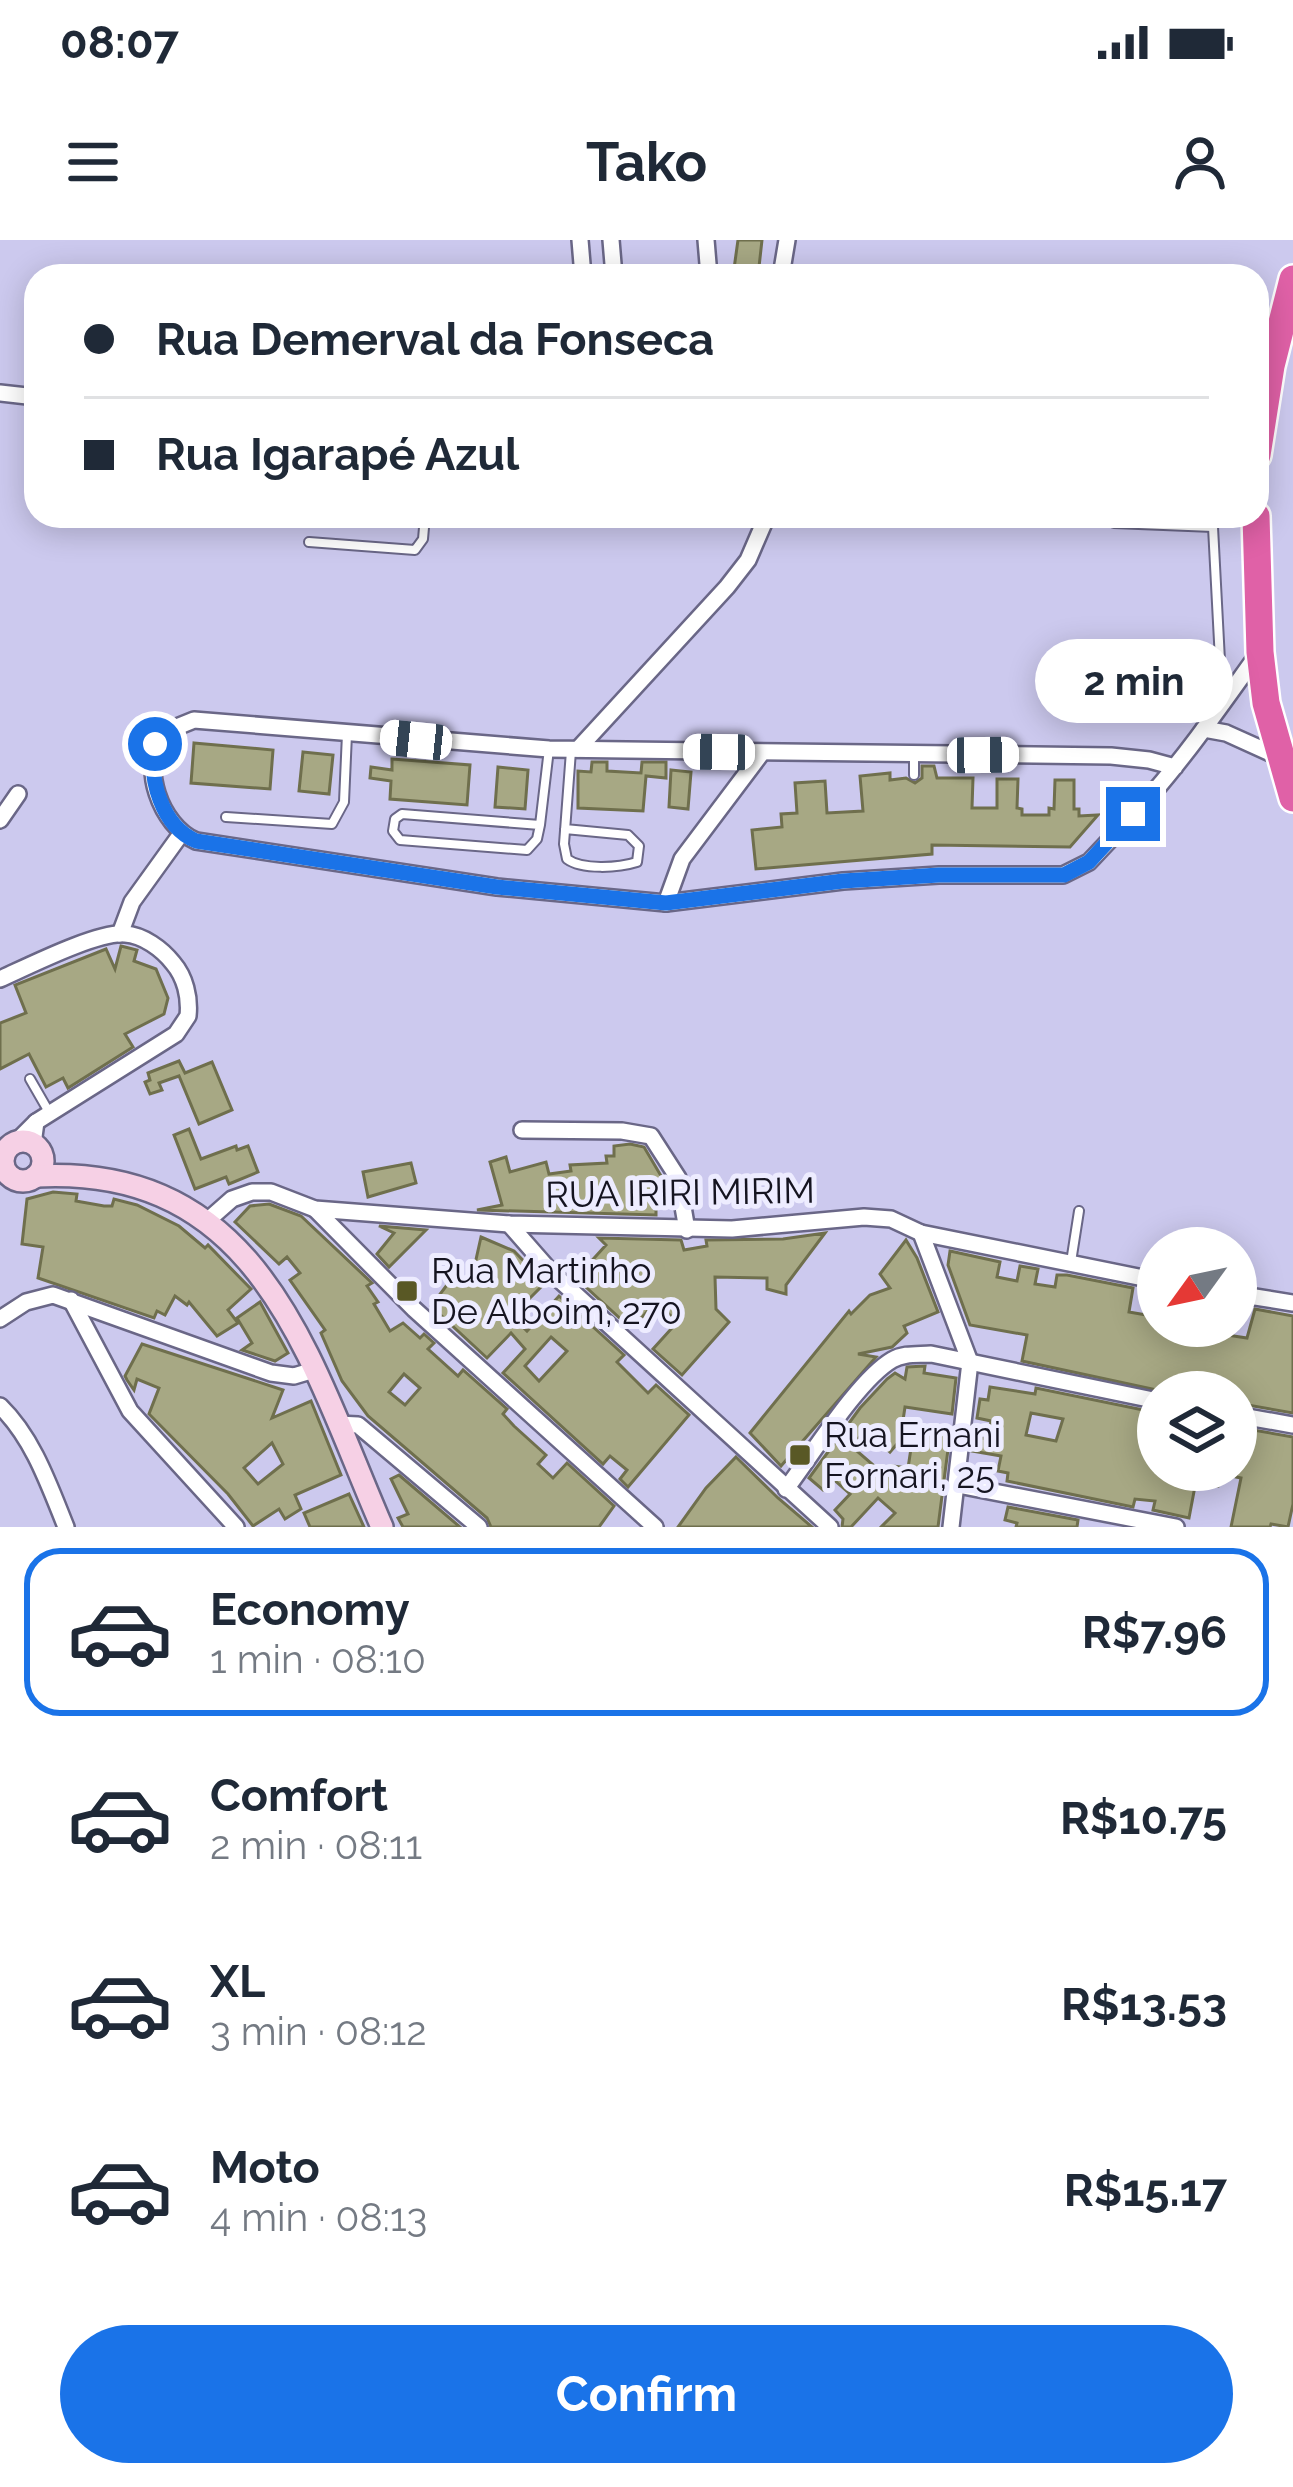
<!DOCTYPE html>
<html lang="en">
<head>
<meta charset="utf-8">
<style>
	:root { --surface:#fff; --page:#f2f2f3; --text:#1f2937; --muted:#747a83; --line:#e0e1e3; --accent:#1a73e8 }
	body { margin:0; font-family:Raleway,sans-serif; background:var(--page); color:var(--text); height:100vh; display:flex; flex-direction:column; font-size:45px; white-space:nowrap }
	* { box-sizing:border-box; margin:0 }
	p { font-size:39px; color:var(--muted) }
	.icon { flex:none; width:66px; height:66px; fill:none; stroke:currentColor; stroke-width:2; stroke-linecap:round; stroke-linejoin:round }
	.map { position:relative; height:1287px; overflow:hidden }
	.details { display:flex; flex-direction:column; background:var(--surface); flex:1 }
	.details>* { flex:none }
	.guide { position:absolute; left:24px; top:24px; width:1245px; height:264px; border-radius:36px; box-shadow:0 6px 30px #0003; display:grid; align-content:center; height:264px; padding:0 60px; background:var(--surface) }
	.needle { width:78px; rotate:237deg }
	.controls { position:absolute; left:1137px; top:987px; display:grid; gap:24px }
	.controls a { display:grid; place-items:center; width:120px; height:120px; border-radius:50%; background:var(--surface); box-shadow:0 6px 30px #0003; font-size:60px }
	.end { position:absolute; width:54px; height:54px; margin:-27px; border:15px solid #1a73e8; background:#fff; box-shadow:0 0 0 6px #fff }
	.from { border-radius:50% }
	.bubble { position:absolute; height:84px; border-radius:42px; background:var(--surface); box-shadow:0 6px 30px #0003; font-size:39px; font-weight:700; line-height:84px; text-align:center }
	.car { position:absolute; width:36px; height:72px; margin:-36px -18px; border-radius:15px; box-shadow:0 0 9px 3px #0007; background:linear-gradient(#fff 24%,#345 0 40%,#fff 0 76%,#345 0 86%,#fff 0) }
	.guide b { display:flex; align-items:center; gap:42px; height:114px; font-size:45px }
	.guide b+b { border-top:3px solid var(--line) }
	.guide i { width:30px; height:30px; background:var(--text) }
	ul { padding:21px 0 0; list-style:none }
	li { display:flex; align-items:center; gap:36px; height:168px; margin:0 24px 18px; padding:0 36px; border:6px solid transparent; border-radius:36px }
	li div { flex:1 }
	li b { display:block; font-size:45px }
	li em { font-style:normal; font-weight:700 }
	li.active { border-color:var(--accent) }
	li>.icon { width:108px; height:108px; stroke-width:1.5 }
	.action { display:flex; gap:24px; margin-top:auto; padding:24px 60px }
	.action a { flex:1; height:138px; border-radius:72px; background:var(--accent); color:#fff; font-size:48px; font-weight:700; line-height:138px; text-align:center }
	.status { display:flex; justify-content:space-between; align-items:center; height:84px; padding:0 60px; background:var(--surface); direction:ltr }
	.status svg { height:33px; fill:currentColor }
	header { display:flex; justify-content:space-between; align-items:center; height:156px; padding:0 60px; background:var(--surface); font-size:54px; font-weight:700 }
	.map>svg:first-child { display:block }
	.building { fill:#a7a884; stroke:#6f6f4d; stroke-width:3; fill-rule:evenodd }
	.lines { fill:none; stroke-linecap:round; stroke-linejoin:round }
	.lane-casing { stroke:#6a6787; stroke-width:12 }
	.street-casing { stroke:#6a6787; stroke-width:20 }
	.secondary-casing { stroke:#6a6787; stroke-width:26 }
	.highway-casing { stroke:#fff; stroke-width:32 }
	.lane { stroke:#fff; stroke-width:8 }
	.street { stroke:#fff; stroke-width:15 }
	.secondary { stroke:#f6d0e5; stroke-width:21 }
	.highway { stroke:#e061a7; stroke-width:27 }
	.route { stroke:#1a73e8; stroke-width:15 }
	.poi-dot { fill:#595825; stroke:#edecff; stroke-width:4.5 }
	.labels { text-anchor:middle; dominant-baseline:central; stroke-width:10; stroke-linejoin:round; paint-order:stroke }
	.street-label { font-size:36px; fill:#151420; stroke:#edecff }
	.poi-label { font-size:36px; fill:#151420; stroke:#edecff; text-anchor:start }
</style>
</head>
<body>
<div class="status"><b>08:07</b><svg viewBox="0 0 49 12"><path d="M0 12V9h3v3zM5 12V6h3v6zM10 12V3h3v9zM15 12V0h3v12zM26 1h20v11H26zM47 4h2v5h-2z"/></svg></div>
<header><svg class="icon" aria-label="menu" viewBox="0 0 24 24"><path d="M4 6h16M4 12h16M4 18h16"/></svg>Tako<svg class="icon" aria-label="person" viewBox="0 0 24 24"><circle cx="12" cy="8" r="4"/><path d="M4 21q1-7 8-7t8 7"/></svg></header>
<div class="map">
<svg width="1293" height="1287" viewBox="0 0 1293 1287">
	<rect width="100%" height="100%" fill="#ccc9ee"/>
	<g class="building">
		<path d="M738,0H762L758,36H733Z"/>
		<path d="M194,503L273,510L270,549L191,543Z"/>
		<path d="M303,512L333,515L329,554L299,551Z"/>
		<path d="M392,519L470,525L467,565L390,559L391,541L370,538L371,527L392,530Z"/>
		<path d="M592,522H607V531L641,533L642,522H666V538L646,536L643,571L578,568V531L591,532Z"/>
		<path d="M922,526H934L937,538H973L972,568H997V539H1018L1017,568L1022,569V575H1049V568L1054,569L1055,540H1074V569H1079V576L1098,575L1070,607L932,605V614L756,629L752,590L782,587L781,574L797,573L795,543L825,541L827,573L863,571L860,536L890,533V540L906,538L915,543L922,538Z"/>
		<path d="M498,527L528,530L525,569L495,567Z"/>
		<path d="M671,530L691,532L688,569L669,567Z"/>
		<path d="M121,706L137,710L134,721L156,729L168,758L164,774L125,794L133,807L68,848L63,838L46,847L29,814L0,829V783L26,773L15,745L106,709L115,729Z"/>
		<path d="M179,821L185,833L212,822L232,870L199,884L179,836L159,843L162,850L150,854L145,842L150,840L148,833Z"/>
		<path d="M189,889L201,919L236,906L237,910L248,906L258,932L229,944L226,937L195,949L174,895Z"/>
		<path d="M630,904L644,907L667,946L669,954H661V962H656V975L477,970L502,965L490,922L506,917L510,932L546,922L549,934L571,931L570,925L607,923L606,916H614V906Z"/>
		<path d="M411,923L416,943L368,957L363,932Z"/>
		<path d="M53,952L77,954L76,961L104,966H112L114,959L137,965L179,986L205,1008L208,1005L251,1049L228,1070L238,1083L217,1096L189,1062L187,1065L175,1056L165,1075L157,1071L154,1078L38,1038L43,1007L22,1004L27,959Z"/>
		<path d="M269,964L301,976L372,1043L367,1046L378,1062L374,1064L390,1091L403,1083L420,1098L424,1094L434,1103L428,1109L458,1136L463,1130L507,1169L503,1174L514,1186L546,1215L538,1224L553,1238L567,1223L614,1266L599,1287H491L487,1278L368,1176L342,1141L321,1093L325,1090L290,1040L300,1033L287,1017L279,1024L235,982L250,966ZM404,1134L420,1148L405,1165L389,1152Z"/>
		<path d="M379,986L426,990L389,1027L377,1014L394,993Z"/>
		<path d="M825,993L786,1045V1054L767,1049V1038L715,1037L716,1069L729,1082L682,1135L653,1109L672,1088L666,1083L672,1077L656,1062L636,1084L628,1077L624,1082L576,1038L606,1005L599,998L681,1000L684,1010L707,1006L706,1000L783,999Z"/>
		<path d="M481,997L514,1011L545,1043L512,1076L527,1091L559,1056L624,1115L617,1122L648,1153L656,1145L689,1175L628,1247L620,1239L627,1230L610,1216L603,1224L503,1133L525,1109L511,1093L487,1118L431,1066L456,1033L471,1042ZM551,1097L567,1111L539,1141L525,1126Z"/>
		<path d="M906,1000L917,1018L938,1072L904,1086L907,1093L892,1107L858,1114L876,1117L781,1226L750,1193L849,1071L851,1074L870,1055L890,1048L880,1034Z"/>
		<path d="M950,1011L1000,1022L997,1037L1017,1041L1020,1026L1038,1029L1035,1044L1055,1047L1057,1035H1067L1133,1048L1129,1072L1158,1077V1086H1229L1227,1095L1247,1098L1255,1069L1293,1076V1173L1236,1163V1152H1166L1022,1121L1027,1095L970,1085L948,1025Z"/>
		<path d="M260,1062L288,1113L275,1121L242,1110L252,1103L237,1078Z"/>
		<path d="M142,1104L283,1150L272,1178L311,1161L341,1235L295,1255L301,1269L285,1279L279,1269L253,1286L228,1254L149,1174L159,1148L137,1139L134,1150L127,1140L125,1136ZM272,1203L283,1224L258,1244L244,1228Z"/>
		<path d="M925,1126L924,1133L956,1138L952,1174L905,1167L902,1187L911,1188L890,1212L866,1190L851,1206L887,1237L892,1226L908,1228L914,1189L950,1194L938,1287H881L895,1273L878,1258L851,1287H842L843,1279L835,1270L850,1254L833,1239L823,1250L809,1238L860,1168L887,1139L895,1133L905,1139L907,1127Z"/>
		<path d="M990,1147L1035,1154L1036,1148L1158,1173V1230H1221L1218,1246L1196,1241L1189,1278L1153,1270L1155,1261L1135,1259L1133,1267L1007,1241L1008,1233L998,1231L1001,1216L972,1211L974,1197L988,1199L991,1181L977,1178L980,1159L988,1160ZM1031,1173L1063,1179L1056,1201L1026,1195Z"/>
		<path d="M1236,1187L1293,1197V1264L1288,1287L1271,1284L1270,1287H1231L1241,1238L1236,1237Z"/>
		<path d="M736,1217L778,1258L812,1287H678L706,1248Z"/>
		<path d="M399,1235L460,1287H403L398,1278L408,1274L391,1239Z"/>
		<path d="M349,1254L364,1287H310L304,1273Z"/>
		<path d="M1008,1267L1078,1280L1077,1287H1016L1017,1283L1005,1280Z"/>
	</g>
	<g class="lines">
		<defs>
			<g id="lane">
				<path d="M1109,276L1114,283L1213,287L1212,276"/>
				<path d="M1213,287L1222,459"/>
				<path d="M309,302L415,310L423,299L425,276"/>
				<path d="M914,535V517"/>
				<path d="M226,577L332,584L344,562L347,494"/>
				<path d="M540,585L537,599L527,610L400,600L393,591L395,579L402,574L540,585L549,509"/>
				<path d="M565,589L628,595L639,606L637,622C618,628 582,630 567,619L564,604L571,511"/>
				<path d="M30,839L49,872"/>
				<path d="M1071,1022L1079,971"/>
			</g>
			<g id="street">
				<path d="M580,0L583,36"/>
				<path d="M611,0L614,36"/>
				<path d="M706,0L709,36"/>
				<path d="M781,36L787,0"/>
				<path d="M0,153L36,157"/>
				<path d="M1204,489L1226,493L1279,517"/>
				<path d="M578,509L727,347L748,320L767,276"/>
				<path d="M1175,527L1149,520L1111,516L549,509L194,480L162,493C140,527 160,585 196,601L497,647L666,663L843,641L939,635H1063L1089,622L1153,554V553C1191,509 1224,461 1258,414"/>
				<path d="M0,580L18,554"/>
				<path d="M666,663L682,619L761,514"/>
				<path d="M120,694L132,662L181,594"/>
				<path d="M0,739C27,727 98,691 125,694C143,695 162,709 173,723C185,737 190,757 188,776L176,794L36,882"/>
				<path d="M522,890L622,891L651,896L678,938L687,990"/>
				<path d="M15,903L36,882L33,904"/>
				<path d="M315,969L414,1069L655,1287"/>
				<path d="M207,981L232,959L252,952H271L315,969L509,984L732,989L864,977L891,979L921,993L1158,1041"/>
				<path d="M509,984L552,1033L830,1287"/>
				<path d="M921,993L970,1122L951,1287"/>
				<path d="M1236,1054L1293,1063"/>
				<path d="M71,1060L130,1171L236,1287"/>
				<path d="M0,1079L26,1062L53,1055L271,1133L294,1136L314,1130"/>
				<path d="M0,1166C33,1198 49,1245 66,1287"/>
				<path d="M1236,1175L1293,1185"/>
				<path d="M338,1184L358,1185L479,1287"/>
				<path d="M958,1245L1176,1287"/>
				<path d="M786,1249C812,1215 858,1140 892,1120C904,1113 917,1115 931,1114L1158,1161"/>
			</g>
			<g id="secondary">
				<circle cx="23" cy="921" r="20"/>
				<path d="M36,936C261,924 309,1119 382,1287"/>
			</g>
			<g id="highway">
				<path d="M1257,215L1271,126L1293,39"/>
				<path d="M1256,276L1260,412L1266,463L1293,558"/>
			</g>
		</defs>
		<use href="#lane" class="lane-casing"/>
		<use href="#street" class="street-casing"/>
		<use href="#secondary" class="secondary-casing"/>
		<use href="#highway" class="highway-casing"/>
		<use href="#lane" class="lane"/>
		<use href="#street" class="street"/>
		<use href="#secondary" class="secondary"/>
		<use href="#highway" class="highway"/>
	</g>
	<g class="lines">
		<path class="route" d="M155,504C148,539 162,586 196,601L497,647L666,663L843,641L939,635H1064L1089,622L1133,574"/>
	</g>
	<g class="poi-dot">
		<rect x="395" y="1039" width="24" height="24" rx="6"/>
		<rect x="788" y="1203" width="24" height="24" rx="6"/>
	</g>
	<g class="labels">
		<g class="street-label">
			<text transform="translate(680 952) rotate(-1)">RUA IRIRI MIRIM</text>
		</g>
		<g class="poi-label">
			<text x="431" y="1030">Rua Martinho<tspan x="431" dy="41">De Alboim, 270</tspan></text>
			<text x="824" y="1194">Rua Ernani<tspan x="824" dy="41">Fornari, 25</tspan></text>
		</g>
	</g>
</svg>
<div class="controls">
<a><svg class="needle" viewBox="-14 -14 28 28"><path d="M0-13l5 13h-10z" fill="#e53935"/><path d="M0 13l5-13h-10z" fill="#747a83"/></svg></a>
<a><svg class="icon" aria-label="layers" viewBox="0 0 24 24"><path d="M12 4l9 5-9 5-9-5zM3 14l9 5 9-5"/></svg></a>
</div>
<i class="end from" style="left:155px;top:504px"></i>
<i class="end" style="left:1133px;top:574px"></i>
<div class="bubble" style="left:1035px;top:399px;width:198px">2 min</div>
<i class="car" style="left:416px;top:500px;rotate:276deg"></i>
<i class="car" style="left:719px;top:512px;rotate:271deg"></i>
<i class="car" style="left:983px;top:515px;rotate:89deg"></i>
<div class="guide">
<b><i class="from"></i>Rua Demerval da Fonseca</b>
<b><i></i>Rua Igarapé Azul</b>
</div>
</div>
<section class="details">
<ul>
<li class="active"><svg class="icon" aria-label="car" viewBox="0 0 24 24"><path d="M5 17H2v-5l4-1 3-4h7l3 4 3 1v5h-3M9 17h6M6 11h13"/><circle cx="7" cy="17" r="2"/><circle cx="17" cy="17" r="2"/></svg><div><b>Economy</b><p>1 min · 08:10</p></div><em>R$7.96</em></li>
<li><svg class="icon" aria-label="car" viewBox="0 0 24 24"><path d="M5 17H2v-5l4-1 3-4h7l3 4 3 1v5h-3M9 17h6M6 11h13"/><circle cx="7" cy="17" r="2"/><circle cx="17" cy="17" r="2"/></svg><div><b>Comfort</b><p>2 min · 08:11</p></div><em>R$10.75</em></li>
<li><svg class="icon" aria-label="car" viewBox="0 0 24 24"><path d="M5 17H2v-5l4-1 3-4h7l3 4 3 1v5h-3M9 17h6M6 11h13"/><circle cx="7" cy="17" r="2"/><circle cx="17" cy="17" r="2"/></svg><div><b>XL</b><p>3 min · 08:12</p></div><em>R$13.53</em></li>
<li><svg class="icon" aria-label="car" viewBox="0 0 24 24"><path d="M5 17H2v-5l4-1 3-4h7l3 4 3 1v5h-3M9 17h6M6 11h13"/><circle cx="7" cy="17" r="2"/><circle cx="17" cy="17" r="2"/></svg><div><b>Moto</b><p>4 min · 08:13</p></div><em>R$15.17</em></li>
</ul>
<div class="action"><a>Confirm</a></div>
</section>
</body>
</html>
